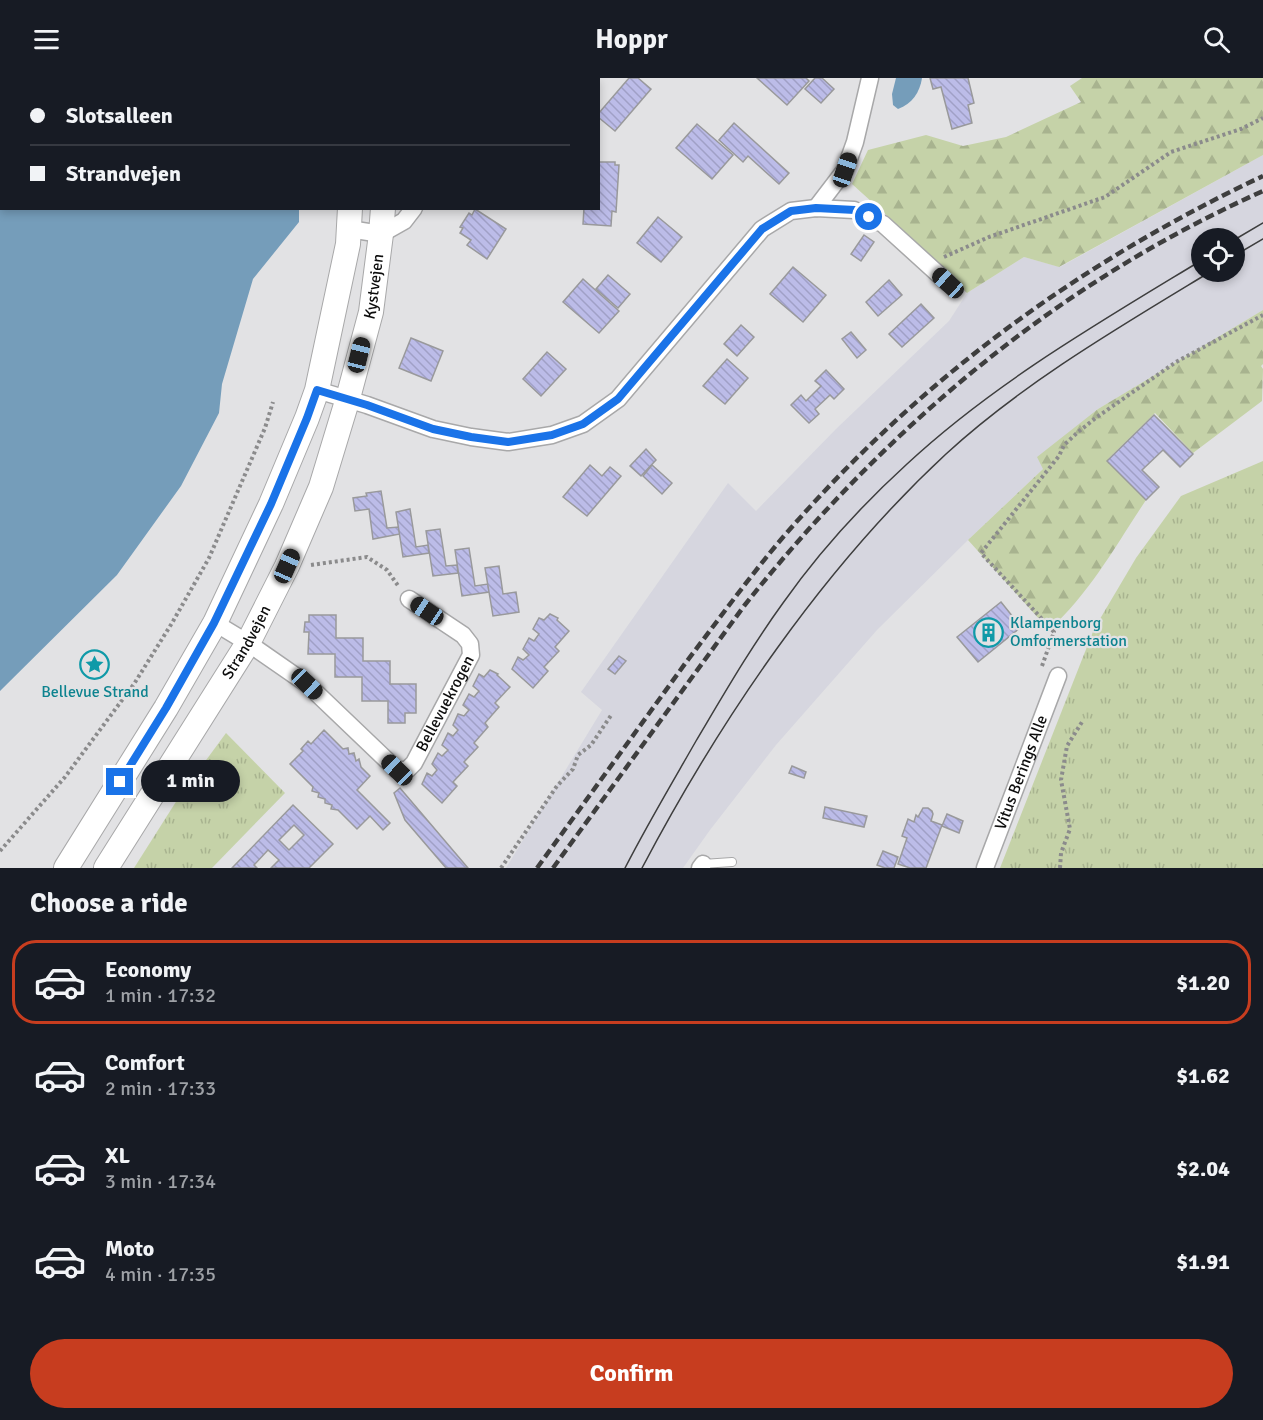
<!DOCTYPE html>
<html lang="en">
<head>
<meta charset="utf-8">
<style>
	:root { --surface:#171b24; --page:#20242c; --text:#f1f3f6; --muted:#9ea1a6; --line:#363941; --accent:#c73d1f }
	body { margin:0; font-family:Signika,sans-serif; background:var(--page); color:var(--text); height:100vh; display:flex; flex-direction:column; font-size:22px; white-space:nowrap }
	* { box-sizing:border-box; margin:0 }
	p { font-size:20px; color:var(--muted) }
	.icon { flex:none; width:33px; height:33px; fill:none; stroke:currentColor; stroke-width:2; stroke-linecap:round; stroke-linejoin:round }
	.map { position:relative; height:790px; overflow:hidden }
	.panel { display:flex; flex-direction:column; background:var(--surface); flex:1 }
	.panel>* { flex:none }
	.hud { position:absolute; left:0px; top:0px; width:600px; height:132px; box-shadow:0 3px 9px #0003; display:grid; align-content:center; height:132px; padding:0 30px; background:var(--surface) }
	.buttons { position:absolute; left:1191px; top:150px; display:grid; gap:12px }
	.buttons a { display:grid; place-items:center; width:54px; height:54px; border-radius:50%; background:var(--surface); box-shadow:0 3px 9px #0003; font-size:30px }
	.end { position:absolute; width:27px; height:27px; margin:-14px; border:8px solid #1a73e8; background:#fff; box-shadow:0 0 0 3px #fff }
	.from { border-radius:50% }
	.bubble { position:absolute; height:42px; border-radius:21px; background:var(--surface); box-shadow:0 3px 9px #0003; font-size:20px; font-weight:700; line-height:42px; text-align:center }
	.car { position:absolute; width:18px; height:36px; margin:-18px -9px; border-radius:8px; box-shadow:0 0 4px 2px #0007; background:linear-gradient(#222 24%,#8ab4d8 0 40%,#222 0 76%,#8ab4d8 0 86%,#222 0) }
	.hud b { display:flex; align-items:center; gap:21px; height:57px; font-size:22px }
	.hud b+b { border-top:2px solid var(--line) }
	.hud i { width:15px; height:15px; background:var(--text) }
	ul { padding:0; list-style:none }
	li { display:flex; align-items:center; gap:18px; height:84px; margin:0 12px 9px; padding:0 18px; border:3px solid transparent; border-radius:24px }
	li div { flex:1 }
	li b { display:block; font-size:22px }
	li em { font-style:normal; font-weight:700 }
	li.selected { border-color:var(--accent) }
	li>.icon { width:54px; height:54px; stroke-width:1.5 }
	h2 { padding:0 30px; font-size:27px; line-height:72px }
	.action { display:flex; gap:12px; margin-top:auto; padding:12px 30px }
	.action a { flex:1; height:69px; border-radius:36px; background:var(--accent); color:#fff; font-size:24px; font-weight:700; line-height:69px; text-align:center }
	header { display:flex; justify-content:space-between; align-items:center; height:78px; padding:0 30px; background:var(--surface); font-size:27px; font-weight:700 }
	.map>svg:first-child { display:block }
	.built { fill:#d6d6df; fill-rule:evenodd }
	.grass { fill:url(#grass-tufts) }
	.forest { fill:url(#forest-firs) }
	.water { fill:#759dba }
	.building { fill:url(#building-back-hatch); stroke:#99999b; stroke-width:1.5; fill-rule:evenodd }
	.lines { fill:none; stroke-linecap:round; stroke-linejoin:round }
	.service-casing { stroke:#a8a8a9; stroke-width:10 }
	.minor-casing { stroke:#a8a8a9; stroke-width:19 }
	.secondary-casing { stroke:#a8a8a9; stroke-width:26 }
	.path { stroke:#8b8b8c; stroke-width:4; stroke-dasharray:3 3; stroke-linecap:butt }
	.service { stroke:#fff; stroke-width:8 }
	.minor { stroke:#fff; stroke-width:16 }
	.secondary { stroke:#fff; stroke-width:24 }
	.tram { stroke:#3e3e3e; stroke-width:1.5 }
	.rail { stroke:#3e3e3e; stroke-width:4.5; stroke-dasharray:9 4.5; stroke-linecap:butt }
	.route { stroke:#1a73e8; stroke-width:8 }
	.labels { text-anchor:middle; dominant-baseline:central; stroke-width:4.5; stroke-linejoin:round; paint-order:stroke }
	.street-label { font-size:16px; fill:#0d0d0d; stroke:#e2e2e4 }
	.culture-label { font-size:16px; fill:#0d838f; stroke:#e2e2e4; text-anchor:start }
</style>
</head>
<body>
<header><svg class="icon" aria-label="menu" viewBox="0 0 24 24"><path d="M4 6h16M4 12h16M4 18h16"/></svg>Hoppr<svg class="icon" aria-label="search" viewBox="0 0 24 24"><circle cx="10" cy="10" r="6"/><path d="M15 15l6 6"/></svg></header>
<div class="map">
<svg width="1263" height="790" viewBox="0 0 1263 790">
	<defs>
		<pattern id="grass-tufts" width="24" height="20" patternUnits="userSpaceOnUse" patternTransform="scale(1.5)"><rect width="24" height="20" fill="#c5d2a8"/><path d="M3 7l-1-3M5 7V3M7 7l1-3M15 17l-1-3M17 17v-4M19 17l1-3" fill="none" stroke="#a8b38f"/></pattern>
		<pattern id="forest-firs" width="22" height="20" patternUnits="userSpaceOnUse" patternTransform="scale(1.5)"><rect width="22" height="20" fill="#c5d2a8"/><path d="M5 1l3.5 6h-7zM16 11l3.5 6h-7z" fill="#a8b38f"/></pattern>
		<pattern id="building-back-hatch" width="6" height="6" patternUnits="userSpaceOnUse" patternTransform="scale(1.5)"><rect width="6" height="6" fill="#bcbce8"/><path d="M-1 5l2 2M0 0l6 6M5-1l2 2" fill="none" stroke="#a0a0c6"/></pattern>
	</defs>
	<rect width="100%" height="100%" fill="#e2e2e4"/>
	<path class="built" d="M1263,77V232L1098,331L1043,391L968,462L877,552L776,667L710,752L683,790H506L602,632L581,614L728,405L756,433L836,351L949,243L967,215L1024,179L1060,189ZM1202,160H1234V194H1202Z"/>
	<g class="grass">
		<path d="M1263,383V790H1000L1094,551L1136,480L1181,418Z"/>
		<path d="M226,655L285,715L212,790H134L179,719Z"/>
	</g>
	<g class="forest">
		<path d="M1082,0H1263V77L1059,189L1024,179L967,215L915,163L852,106L868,72L926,57L963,68L1006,59L1081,24L1070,8Z"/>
		<path d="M1263,232V286L1261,288L1263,291L1262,323L1193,375L1155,335L1108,381L1146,422C1116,467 1090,515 1049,552L968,462L1043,391L1037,379L1098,331Z"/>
	</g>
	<g class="water">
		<path d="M0,0H306V2H2V130L299,131V144L253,201L222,306L219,335L181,408L117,497L0,613Z"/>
		<path d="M896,0H922C920,14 912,26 898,31L893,27L892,16Z"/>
	</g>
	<g class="building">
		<path d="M629,0H638L651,11L615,53L598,39V36Z"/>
		<path d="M757,0H806L809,3L787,27Z"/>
		<path d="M815,0H822L834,11L821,25L805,11Z"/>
		<path d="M930,0H968L974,25L968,27L972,45L952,51L941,9L933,11Z"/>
		<path d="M734,45L789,95L779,106L748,78L743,84L719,62Z"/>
		<path d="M697,46L733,77L712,101L676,70Z"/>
		<path d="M598,84H615V87H619L616,134L612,133L611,148L583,146L584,130H598Z"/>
		<path d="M475,131L506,151L487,181L467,167L471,162L460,155L463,150L460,149L469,135L472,137Z"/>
		<path d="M658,139L682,159L661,184L637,165Z"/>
		<path d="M864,157L874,164L861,183L851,176Z"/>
		<path d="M793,189L826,217L803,244L770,216Z"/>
		<path d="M608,197L630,216L618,230L596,211Z"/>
		<path d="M583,201L619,233L599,255L563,224Z"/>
		<path d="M889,202L902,217L878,238L866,224Z"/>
		<path d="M921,226L934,240L902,269L889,256Z"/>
		<path d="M741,247L754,259L737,278L724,266Z"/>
		<path d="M851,254L866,272L857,280L842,261Z"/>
		<path d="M411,260L443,273L431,303L399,290Z"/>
		<path d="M547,274L566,291L541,318L523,301Z"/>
		<path d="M727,281L748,300L725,326L703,308Z"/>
		<path d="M826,292L844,311L834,321L830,317L815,331L819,336L809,345L791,327L801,317L806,323L821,308L815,303Z"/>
		<path d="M1154,337L1193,376L1180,389L1163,372L1142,392L1159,409L1146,422L1107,383Z"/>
		<path d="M646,371L656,382L641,398L630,388Z"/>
		<path d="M590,387L602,398L610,389L621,398L587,438L563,419Z"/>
		<path d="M652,387L672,405L662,416L643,398Z"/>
		<path d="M381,413L387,450L399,449L400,456L373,461L369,431L355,433L353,420L367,418L366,415Z"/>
		<path d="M410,431L416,469L428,467L429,475L403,479L396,434Z"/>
		<path d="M440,451L446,488L457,487L458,495L433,498L426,453Z"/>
		<path d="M469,470L475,508L488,506L489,514L462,518L455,472Z"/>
		<path d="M499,488L503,516L516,514L519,534L493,538L485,490Z"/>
		<path d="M1001,524L1021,549L978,584L957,559Z"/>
		<path d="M550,536L558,540L557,542L569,553L555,569L559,573L544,589L548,593L533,610L512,591L518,579L523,582L529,577L523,571L529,560L534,563L539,556L533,551L539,540L544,542Z"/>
		<path d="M309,537H336V560H363V583H390V606H416V635H405V645H388V623H362V599H335V576H308L309,554H304L305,544H309Z"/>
		<path d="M619,578L626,583L615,596L608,591Z"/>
		<path d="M490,592L498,596L497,597L510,609L495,625L499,629L485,645L488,649L474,665L478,669L464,684L468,688L453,704L457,708L442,725L422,706L427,695L432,698L437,692L432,686L438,675L442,678L448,672L442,667L448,655L453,658L458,652L453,647L458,636L464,638L469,632L463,627L469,616L474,619L479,613L473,608L479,596L484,599Z"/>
		<path d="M324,652L343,671L348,670L349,676L354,675L356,683L359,681L361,689L370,698L357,712L390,745L383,752L370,738L357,751L338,732L331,731L332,727L325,725V721L318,719L319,715L312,713L313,709L290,686L303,673L301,671L308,663L311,666Z"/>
		<path d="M792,688L806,694L804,700L789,695Z"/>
		<path d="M400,710L468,790H446L405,742L394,715Z"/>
		<path d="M293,727L333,766L309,790H271L279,782L268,772L254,787L257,790H232ZM294,747L304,757L289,772L279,762Z"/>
		<path d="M825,729L867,738L864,749L823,740Z"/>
		<path d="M923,730H928L932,733L933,736L931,743L942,747L926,790H910L898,786L907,760L902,758L908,741L914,744L916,737L918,739Z"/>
		<path d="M947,736L963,743L959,755L942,748Z"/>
		<path d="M883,773L898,779L894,790H885L877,787Z"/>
	</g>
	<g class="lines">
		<defs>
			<path id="service" d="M703,786L732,784"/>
			<g id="minor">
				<path d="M437,0V2"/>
				<path d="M816,130L845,92L855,64L870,0"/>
				<path d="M349,151L381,156L404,143L414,130"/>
				<path d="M317,312L367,327L433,351L471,359L508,364L552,357L583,346L618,321L762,151L791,133L816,130L854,132L883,146L948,205"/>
				<path id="s1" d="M215,545L248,565L307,606L397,692H407L414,685L471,577L470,566L463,557L409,521"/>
				<path d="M700,790L703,786"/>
				<path id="s2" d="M985,790L1058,598"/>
			</g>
			<g id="secondary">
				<path d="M354,0V2"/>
				<path d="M383,0V2"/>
				<path d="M66,790L166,630L215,545L271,426L307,340L317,312L348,166L350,130"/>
				<path id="s3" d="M106,790L248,565L287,488L321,409L348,320L371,234L381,156L383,130"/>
			</g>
		</defs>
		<use href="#service" class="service-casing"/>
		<use href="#minor" class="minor-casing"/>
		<use href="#secondary" class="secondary-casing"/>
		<g class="path">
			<path d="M944,179L989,159L1105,119L1171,74L1241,51L1263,40"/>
			<path d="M311,487L367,479L387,492L399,509"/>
			<path d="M1042,588L1054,554L981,475L1059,378L1064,367L1078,354L1097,339L1176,284L1263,237"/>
			<path d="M0,773L65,699L134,606L172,545L209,480L265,350L273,324"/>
			<path d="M501,790L557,708L573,691L578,677L591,667L612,636"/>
			<path d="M1060,790L1061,775L1070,751L1061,702L1067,668L1082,644"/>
		</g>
		<use href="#service" class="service"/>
		<use href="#minor" class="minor"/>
		<use href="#secondary" class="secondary"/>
		<g class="tram">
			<path d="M1234,162L1263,145"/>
			<path d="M1234,178L1263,161"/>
			<path d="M625,790C647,747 672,705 696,663C724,616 751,569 783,525C819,474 861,428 907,386C994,305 1100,244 1202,182"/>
			<path d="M642,790C720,642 823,490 946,376C1023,305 1121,248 1210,194"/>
		</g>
		<g class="rail">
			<path d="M537,790C587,721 637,652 687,583C719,541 750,498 784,458C919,302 1077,186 1263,98"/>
			<path d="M553,790L744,528C864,377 1008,247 1178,155C1206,140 1234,126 1263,113"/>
		</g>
	</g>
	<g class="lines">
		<path class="route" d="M120,704L166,630L214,545L271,426L307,340L317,312L367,327L433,351L471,359L508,364L552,357L583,346L618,321L762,151L791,133L816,130L855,132L869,139"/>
	</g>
	<defs>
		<symbol id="building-ring" viewBox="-11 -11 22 22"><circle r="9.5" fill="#e2e2e4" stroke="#0f9aa8" stroke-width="1.5"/><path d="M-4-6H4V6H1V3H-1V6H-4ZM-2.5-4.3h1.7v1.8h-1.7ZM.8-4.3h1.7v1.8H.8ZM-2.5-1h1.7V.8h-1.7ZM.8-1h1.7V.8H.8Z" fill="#0f9aa8"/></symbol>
		<symbol id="sight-ring" viewBox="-11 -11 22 22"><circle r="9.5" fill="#e2e2e4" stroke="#0f9aa8" stroke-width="1.5"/><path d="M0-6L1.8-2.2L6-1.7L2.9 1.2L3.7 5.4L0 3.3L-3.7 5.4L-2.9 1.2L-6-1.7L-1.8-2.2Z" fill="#0f9aa8"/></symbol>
	</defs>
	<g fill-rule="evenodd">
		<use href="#building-ring" x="972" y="538" width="33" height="33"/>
		<use href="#sight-ring" x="78" y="570" width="33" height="33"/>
	</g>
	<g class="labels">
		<g class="street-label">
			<text stroke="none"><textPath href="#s3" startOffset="646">Kystvejen</textPath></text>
			<text stroke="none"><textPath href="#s3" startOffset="266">Strandvejen</textPath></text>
			<text stroke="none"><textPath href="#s1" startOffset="322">Bellevuekrogen</textPath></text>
			<text stroke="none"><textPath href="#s2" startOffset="102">Vitus Berings Alle</textPath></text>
		</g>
		<g class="culture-label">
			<text x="1010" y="545">Klampenborg<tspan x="1010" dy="18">Omformerstation</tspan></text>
			<text x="95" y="614" text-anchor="middle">Bellevue Strand</text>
		</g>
	</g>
</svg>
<div class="buttons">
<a><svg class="icon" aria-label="locate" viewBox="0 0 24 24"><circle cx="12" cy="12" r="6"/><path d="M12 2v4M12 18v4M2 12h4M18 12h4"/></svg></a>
</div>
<i class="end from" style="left:869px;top:139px"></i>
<i class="end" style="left:120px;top:704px"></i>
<div class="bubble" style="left:141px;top:682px;width:99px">1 min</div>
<i class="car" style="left:845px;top:92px;rotate:19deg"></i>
<i class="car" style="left:948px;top:205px;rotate:312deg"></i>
<i class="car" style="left:359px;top:277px;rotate:14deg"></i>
<i class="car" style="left:287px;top:488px;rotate:24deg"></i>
<i class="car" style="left:427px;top:533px;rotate:304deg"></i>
<i class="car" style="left:307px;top:606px;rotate:134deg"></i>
<i class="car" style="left:397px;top:692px;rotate:314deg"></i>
<div class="hud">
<b><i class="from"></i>Slotsalleen</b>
<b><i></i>Strandvejen</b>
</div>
</div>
<section class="panel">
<h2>Choose a ride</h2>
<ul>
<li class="selected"><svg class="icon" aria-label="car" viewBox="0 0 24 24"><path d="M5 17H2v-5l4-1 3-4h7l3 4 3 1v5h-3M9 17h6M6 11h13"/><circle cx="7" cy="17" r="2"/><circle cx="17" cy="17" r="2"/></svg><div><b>Economy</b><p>1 min · 17:32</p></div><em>$1.20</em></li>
<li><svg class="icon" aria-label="car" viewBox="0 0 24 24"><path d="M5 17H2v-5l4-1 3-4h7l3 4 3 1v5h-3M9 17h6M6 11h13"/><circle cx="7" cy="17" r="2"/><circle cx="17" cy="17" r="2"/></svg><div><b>Comfort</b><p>2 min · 17:33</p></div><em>$1.62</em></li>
<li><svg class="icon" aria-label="car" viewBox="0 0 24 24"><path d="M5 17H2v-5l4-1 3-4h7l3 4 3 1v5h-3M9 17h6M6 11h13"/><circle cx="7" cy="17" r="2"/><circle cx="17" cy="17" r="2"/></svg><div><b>XL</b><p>3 min · 17:34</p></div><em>$2.04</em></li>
<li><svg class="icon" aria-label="car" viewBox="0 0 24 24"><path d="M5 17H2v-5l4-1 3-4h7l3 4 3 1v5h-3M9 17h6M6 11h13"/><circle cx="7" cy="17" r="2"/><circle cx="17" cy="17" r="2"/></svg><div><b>Moto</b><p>4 min · 17:35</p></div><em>$1.91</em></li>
</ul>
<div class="action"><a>Confirm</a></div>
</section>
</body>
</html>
